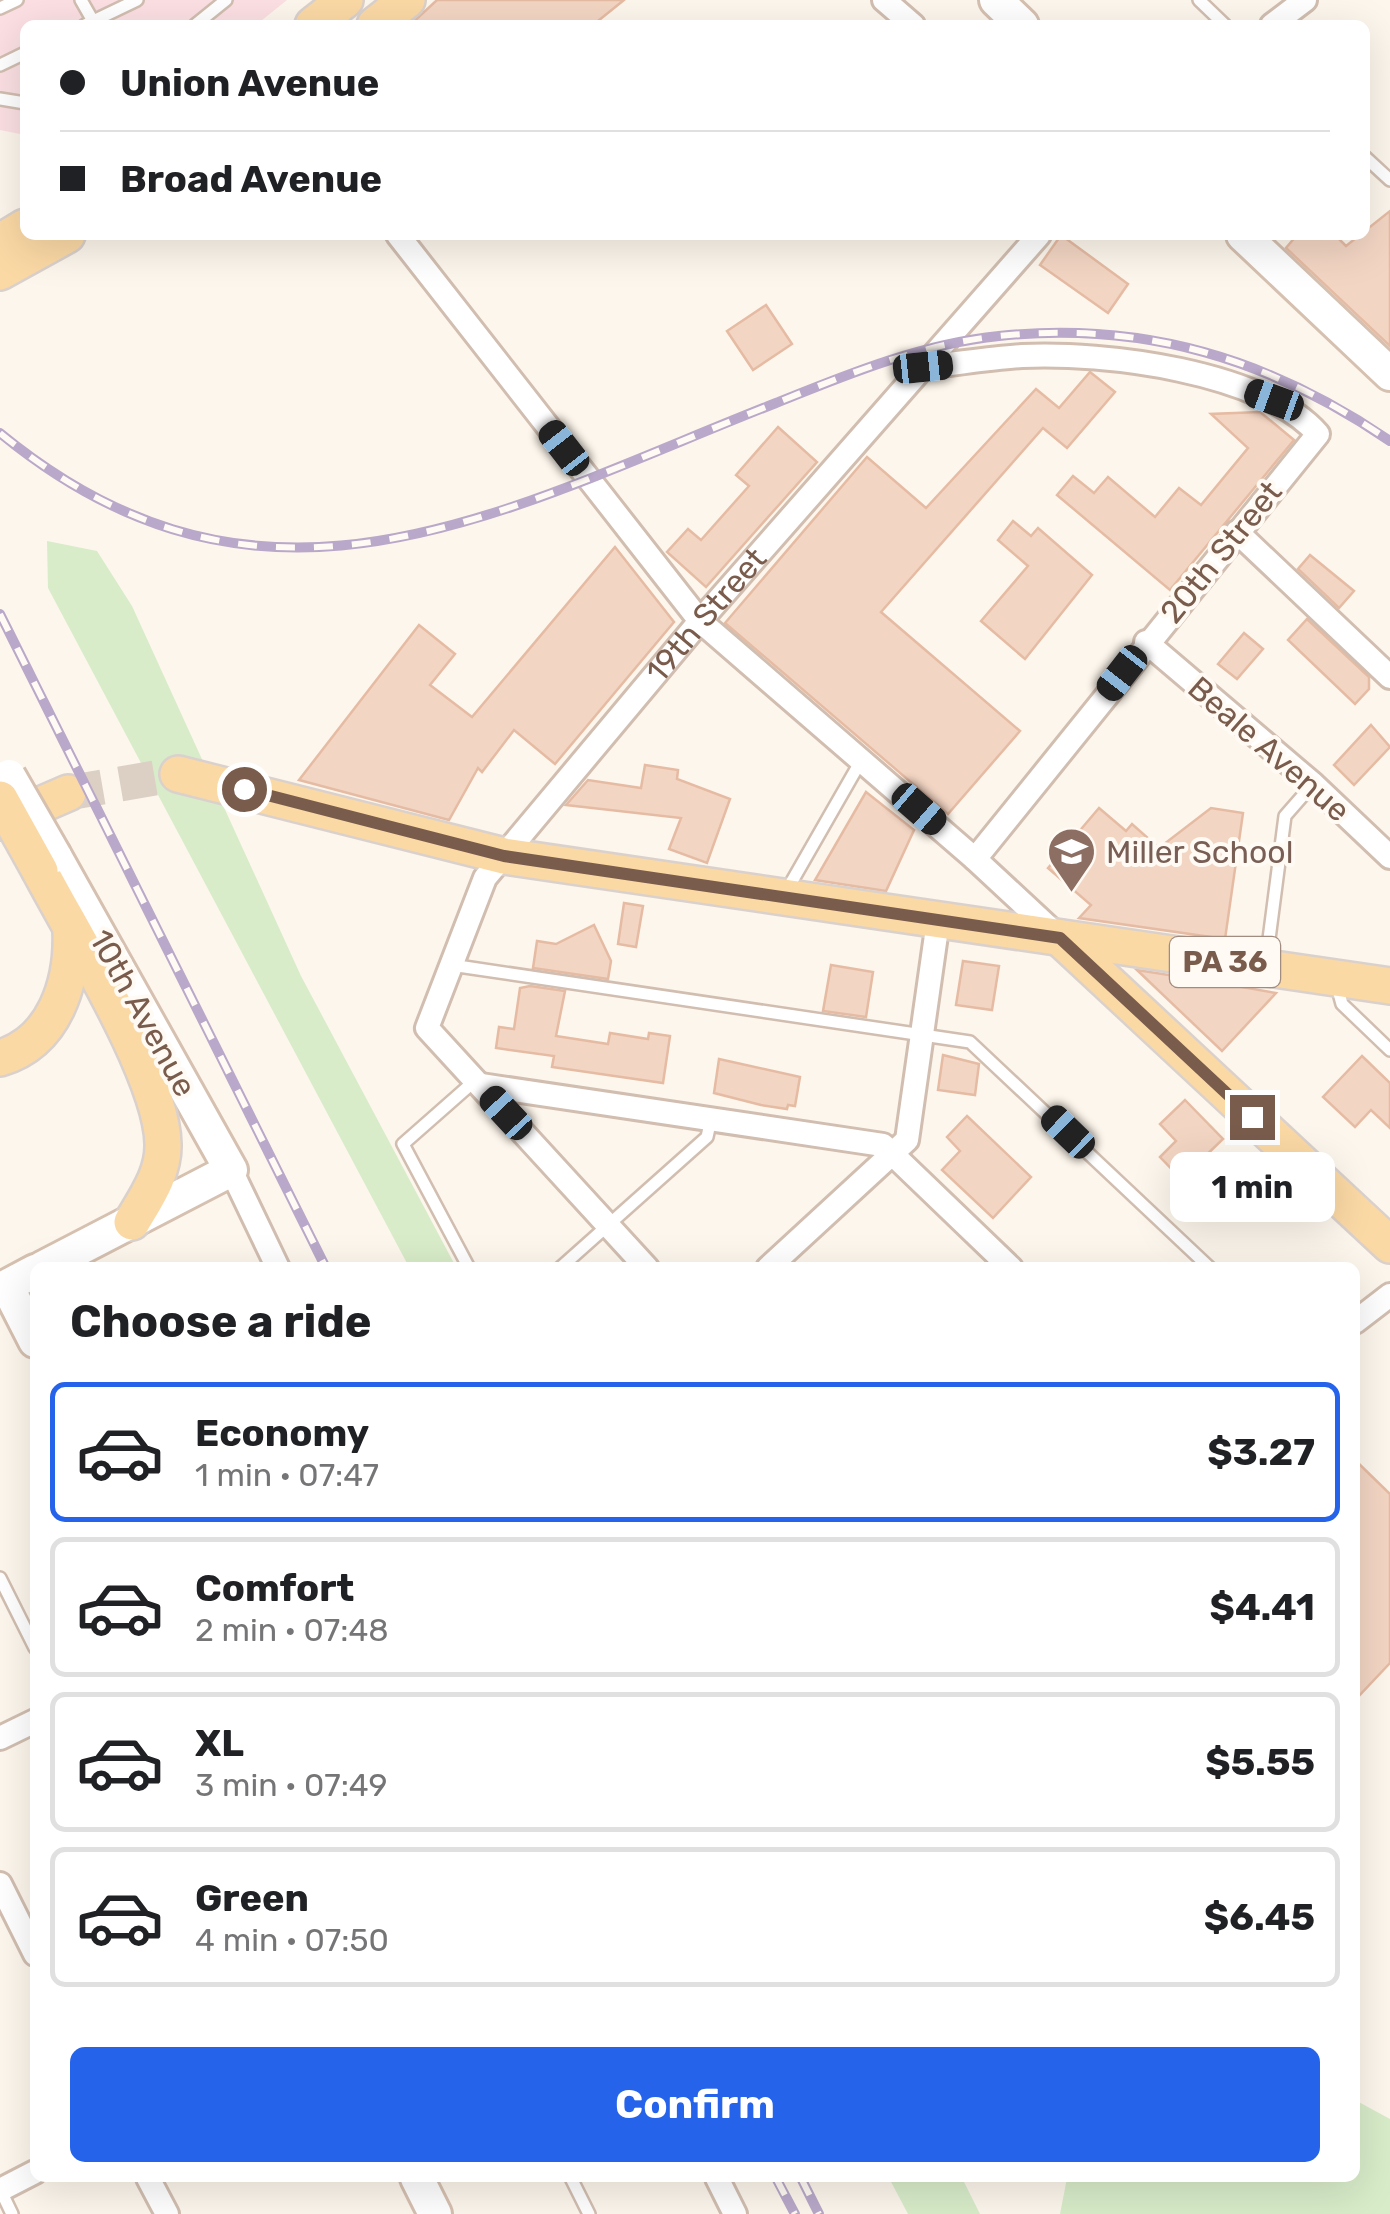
<!DOCTYPE html>
<html lang="en">
<head>
<meta charset="utf-8">
<style>
	:root { --surface:#fff; --page:#f6f6f6; --text:#202124; --muted:#757577; --line:#e0e0e0; --accent:#2563eb }
	body { margin:0; font-family:Rubik,sans-serif; background:var(--page); color:var(--text); height:100vh; display:flex; flex-direction:column; font-size:38px; white-space:nowrap }
	* { box-sizing:border-box; margin:0 }
	p { font-size:32px; color:var(--muted) }
	.icon { flex:none; width:55px; height:55px; fill:none; stroke:currentColor; stroke-width:2; stroke-linecap:round; stroke-linejoin:round }
	.map { position:relative; flex:1; overflow:hidden }
	.panel { position:absolute; left:30px; top:1262px; width:1330px; height:920px; display:flex; flex-direction:column; background:var(--surface); border-radius:15px; box-shadow:0 10px 40px #0002 }
	.panel>* { flex:none }
	.guide { position:absolute; left:20px; top:20px; width:1350px; height:220px; border-radius:15px; box-shadow:0 10px 40px #0002; display:grid; align-content:center; height:220px; padding:0 40px; background:var(--surface) }
	.end { position:absolute; width:45px; height:45px; margin:-22px; border:12px solid #7a5c4d; background:#fff; box-shadow:0 0 0 5px #fff }
	.from { border-radius:50% }
	.bubble { position:absolute; height:70px; border-radius:15px; background:var(--surface); box-shadow:0 10px 40px #0002; font-size:32px; font-weight:700; line-height:70px; text-align:center }
	.car { position:absolute; width:30px; height:60px; margin:-30px -15px; border-radius:12px; box-shadow:0 0 8px 2px #0007; background:linear-gradient(#222 24%,#8ab4d8 0 40%,#222 0 76%,#8ab4d8 0 86%,#222 0) }
	.guide b { display:flex; align-items:center; gap:35px; height:95px; font-size:38px }
	.guide b+b { border-top:2px solid var(--line) }
	.guide i { width:25px; height:25px; background:var(--text) }
	ul { padding:0; list-style:none }
	li { display:flex; align-items:center; gap:30px; height:140px; margin:0 20px 15px; padding:0 20px; border:5px solid var(--line); border-radius:15px }
	li div { flex:1 }
	li b { display:block; font-size:38px }
	li em { font-style:normal; font-weight:700 }
	li.on { border-color:var(--accent) }
	li>.icon { width:90px; height:90px; stroke-width:1.5 }
	h2 { padding:0 40px; font-size:45px; line-height:120px }
	.action { display:flex; gap:20px; margin-top:auto; padding:20px 40px }
	.action a { flex:1; height:115px; border-radius:15px; background:var(--accent); color:#fff; font-size:40px; font-weight:700; line-height:115px; text-align:center }
	.map>svg:first-child { display:block }
	.medical { fill:#fbdfe3 }
	.green { fill:#d8ecc9 }
	.building { fill:#f3d5c3; stroke:#e6bba3; stroke-width:2.5 }
	.lines { fill:none; stroke-linecap:round; stroke-linejoin:round }
	.primary-tunnel { stroke:#dcd0c4; stroke-width:35; stroke-dasharray:35 18; stroke-linecap:butt }
	.lane-casing { stroke:#d1beb0; stroke-width:16 }
	.street-casing { stroke:#d1beb0; stroke-width:28 }
	.secondary-casing { stroke:#d6c0b0; stroke-width:38 }
	.primary-casing { stroke:#dad1cd; stroke-width:40 }
	.lane { stroke:#fff; stroke-width:11 }
	.street { stroke:#fff; stroke-width:22 }
	.secondary { stroke:#fff; stroke-width:32 }
	.primary { stroke:#fbd9a5; stroke-width:35 }
	.rail-casing { stroke:#b9a8c9; stroke-width:10 }
	.rail { stroke:#fffaf3; stroke-width:6; stroke-dasharray:19; stroke-linecap:butt }
	.secondary-bridge-casing { stroke:#d6c0b0; stroke-width:38; stroke-linecap:butt }
	.primary-bridge-casing { stroke:#dad1cd; stroke-width:40; stroke-linecap:butt }
	.secondary-bridge { stroke:#fff; stroke-width:32 }
	.primary-bridge { stroke:#fbd9a5; stroke-width:35 }
	.route { stroke:#7a5c4d; stroke-width:12 }
	.labels { text-anchor:middle; dominant-baseline:central; stroke-width:8; stroke-linejoin:round; paint-order:stroke }
	.shield { fill:#fffaf3; stroke:#a28b7f; stroke-width:2.5 }
	.shield-label { font-size:30px; font-weight:bold; fill:#7a5c4d }
	.street-label { font-size:32px; fill:#7a5c4d; stroke:#fffaf3 }
	.education-label { font-size:32px; fill:#785e54; stroke:#fffaf3; text-anchor:start }
</style>
</head>
<body>
<div class="map">
<svg width="1390" height="2214" viewBox="0 0 1390 2214">
	<rect width="100%" height="100%" fill="#fdf6ec"/>
	<path class="medical" d="M0,0H287L256,25H25V135L0,130Z"/>
	<g class="green">
		<path d="M47,541L97,551L132,606L301,976L456,1267H409L48,588Z"/>
		<path d="M1355,2100L1390,2119V2214H1060L1067,2178H1355Z"/>
		<path d="M889,2178H962L980,2214H908Z"/>
	</g>
	<g class="building">
		<path d="M437,0H624L593,25H410Z"/>
		<path d="M1390,211V346L1286,248L1297,235H1335L1346,246Z"/>
		<path d="M1061,235L1128,284L1108,313L1040,265Z"/>
		<path d="M766,305L792,344L753,370L727,331Z"/>
		<path d="M1090,372L1115,392L1067,448L1043,428L881,612L1020,731L948,814L725,623L867,457L926,508L1036,389L1059,408Z"/>
		<path d="M1260,412L1294,440L1170,590L1057,495L1073,476L1094,493L1108,477L1155,517L1179,488L1201,505L1248,448L1211,414Z"/>
		<path d="M778,427L817,462L706,587L667,552L688,529L701,540L749,486L736,475Z"/>
		<path d="M1013,521L1031,536L1038,528L1092,575L1025,659L981,621L1028,566L998,540Z"/>
		<path d="M615,547L674,622L555,764L514,730L482,772L478,768L449,820L299,780L419,625L455,654L430,685L472,717Z"/>
		<path d="M1310,555L1354,591L1339,608L1298,569Z"/>
		<path d="M1307,619L1369,677V689L1355,704L1288,640Z"/>
		<path d="M1244,633L1263,649L1237,679L1218,664Z"/>
		<path d="M1371,725L1390,747L1354,785L1334,765Z"/>
		<path d="M645,765L678,770L677,779L730,799L707,863L669,849L681,818L566,805L588,780L641,788Z"/>
		<path d="M866,792L914,830L886,891L815,880Z"/>
		<path d="M1099,808L1126,831L1132,824L1159,848L1211,808L1243,813L1225,939L1079,918L1091,905L1048,868Z"/>
		<path d="M624,903L643,906L636,947L618,944Z"/>
		<path d="M594,925L611,961L608,979L533,968L537,941L556,944Z"/>
		<path d="M963,961L999,966L992,1010L956,1005Z"/>
		<path d="M831,965L873,972L866,1017L823,1011Z"/>
		<path d="M1137,970L1207,981L1276,993L1222,1051Z"/>
		<path d="M530,986L565,991L556,1036L608,1044L610,1033L648,1039L649,1033L670,1036L663,1083L552,1067L554,1056L496,1048L499,1027L514,1029L520,988Z"/>
		<path d="M943,1055L979,1064L975,1095L938,1090Z"/>
		<path d="M1362,1056L1390,1083V1128L1371,1110L1355,1127L1323,1097Z"/>
		<path d="M719,1059L800,1077L795,1106L788,1105L787,1109L761,1105L714,1093Z"/>
		<path d="M1185,1100L1223,1139L1197,1164L1203,1170L1187,1185L1160,1157L1176,1141L1160,1124Z"/>
		<path d="M967,1116L1031,1177L993,1218L942,1170L960,1151L947,1137Z"/>
		<path d="M1355,1460L1390,1494V1663L1355,1700Z"/>
	</g>
	<g class="lines">
		<path class="primary-tunnel" d="M68,793L178,774"/>
		<defs>
			<g id="lane">
				<path d="M81,0L93,21"/>
				<path d="M1199,0L1225,25"/>
				<path d="M0,8L17,0"/>
				<path d="M85,25L137,0"/>
				<path d="M195,25L226,0"/>
				<path d="M0,65L25,53"/>
				<path d="M0,99L25,103"/>
				<path d="M1365,157L1390,180"/>
				<path d="M787,890L862,759"/>
				<path d="M1266,962L1285,816L1313,784"/>
				<path d="M451,965L970,1042L1210,1268"/>
				<path d="M1337,986L1342,1004L1390,1050"/>
				<path d="M469,1268L403,1144L470,1085H477"/>
				<path d="M560,1268L707,1137L711,1119"/>
				<path d="M0,1578L35,1648"/>
				<path d="M571,2178L589,2214"/>
				<path d="M0,2189L12,2214"/>
			</g>
			<g id="street">
				<path d="M884,0L913,25"/>
				<path d="M1272,25L1305,0"/>
				<path d="M398,235L700,621L975,859L1058,936"/>
				<path d="M923,367C955,364 989,358 1022,356C1104,352 1262,371 1318,434L975,859"/>
				<path d="M1237,532L1390,677"/>
				<path d="M1146,642L1313,784L1390,857"/>
				<path d="M481,1085L883,1145L1011,1268"/>
				<path d="M231,1170L278,1268"/>
				<path id="s1" d="M647,1268L427,1028L485,878L700,621L1039,235"/>
				<path d="M768,1268L907,1140L938,921"/>
				<path d="M1355,1322L1390,1295"/>
				<path d="M0,1738L35,1721"/>
				<path d="M0,1884L35,1954"/>
				<path d="M148,2178L167,2214"/>
				<path d="M717,2178L735,2214"/>
				<path d="M0,2190L35,2172"/>
			</g>
			<g id="secondary">
				<path d="M996,0L1022,25"/>
				<path d="M1243,235L1390,374"/>
				<path d="M42,1268L231,1170L55,856"/>
				<path d="M35,1271L7,1286L35,1341"/>
				<path d="M417,2178L435,2214"/>
			</g>
			<g id="primary">
				<path d="M313,25L345,0"/>
				<path d="M375,25L407,0"/>
				<path d="M0,242L25,227"/>
				<path d="M0,272L67,235"/>
				<path d="M178,774L504,856L1390,986"/>
				<path d="M1,822L68,793"/>
				<path d="M40,871C74,936 162,1076 163,1144C164,1173 146,1198 132,1222"/>
				<path d="M1060,938L1390,1245"/>
				<path d="M0,1058C55,1042 73,982 71,931"/>
			</g>
		</defs>
		<use href="#lane" class="lane-casing"/>
		<use href="#street" class="street-casing"/>
		<use href="#secondary" class="secondary-casing"/>
		<use href="#primary" class="primary-casing"/>
		<use href="#lane" class="lane"/>
		<use href="#street" class="street"/>
		<use href="#secondary" class="secondary"/>
		<use href="#primary" class="primary"/>
		<defs>
			<g id="rail">
				<path d="M0,433C265,651 503,510 776,403C848,374 921,344 999,336C1145,321 1270,359 1390,441"/>
				<path d="M0,614L326,1268"/>
				<path d="M776,2178L795,2214"/>
				<path d="M801,2178L819,2214"/>
			</g>
		</defs>
		<use href="#rail" class="rail-casing"/>
		<use href="#rail" class="rail"/>
		<defs>
			<path id="secondary-bridge" d="M9,776L55,856"/>
			<path id="primary-bridge" d="M0,799L40,871"/>
		</defs>
		<use href="#secondary-bridge" class="secondary-bridge-casing"/>
		<use href="#primary-bridge" class="primary-bridge-casing"/>
		<use href="#secondary-bridge" class="secondary-bridge"/>
		<use href="#primary-bridge" class="primary-bridge"/>
	</g>
	<g class="lines">
		<path class="route" d="M244,789L504,856L1060,938L1252,1117"/>
	</g>
	<defs>
		<symbol id="school-pin" viewBox="-11 -11 22 30"><path d="M0 17L-7.5 6A9.5 9.5 0 1 1 7.5 6Z" fill="#8d6e63" stroke="#fffaf3"/><path d="M0-5L7-2L0 1L-7-2ZM-4 1L0 2.5L4 1V4Q0 6-4 4Z" fill="#fff"/></symbol>
	</defs>
	<g fill-rule="evenodd">
		<use href="#school-pin" x="1044" y="824" width="55" height="75"/>
	</g>
	<g class="labels">
		<rect class="shield" x="1170" y="937" width="110" height="50" rx="8"/>
		<g class="shield-label">
			<text x="1225" y="962">PA 36</text>
		</g>
		<g class="street-label">
			<text transform="translate(1221 552) rotate(-51)">20th Street</text>
			<text stroke="none"><textPath href="#s1" startOffset="830">19th Street</textPath></text>
			<text transform="translate(1269 749) rotate(41)">Beale Avenue</text>
			<text transform="translate(143 1013) rotate(61)">10th Avenue</text>
		</g>
		<g class="education-label">
			<text x="1106" y="852">Miller School</text>
		</g>
	</g>
</svg>
<i class="end from" style="left:244px;top:789px"></i>
<i class="end" style="left:1252px;top:1117px"></i>
<div class="bubble" style="left:1170px;top:1152px;width:165px">1 min</div>
<i class="car" style="left:923px;top:367px;rotate:84deg"></i>
<i class="car" style="left:1274px;top:400px;rotate:290deg"></i>
<i class="car" style="left:564px;top:448px;rotate:322deg"></i>
<i class="car" style="left:1122px;top:673px;rotate:218deg"></i>
<i class="car" style="left:919px;top:809px;rotate:131deg"></i>
<i class="car" style="left:506px;top:1113px;rotate:317deg"></i>
<i class="car" style="left:1068px;top:1132px;rotate:314deg"></i>
<div class="guide">
<b><i class="from"></i>Union Avenue</b>
<b><i></i>Broad Avenue</b>
</div>
<section class="panel">
<h2>Choose a ride</h2>
<ul>
<li class="on"><svg class="icon" aria-label="car" viewBox="0 0 24 24"><path d="M5 17H2v-5l4-1 3-4h7l3 4 3 1v5h-3M9 17h6M6 11h13"/><circle cx="7" cy="17" r="2"/><circle cx="17" cy="17" r="2"/></svg><div><b>Economy</b><p>1 min · 07:47</p></div><em>$3.27</em></li>
<li><svg class="icon" aria-label="car" viewBox="0 0 24 24"><path d="M5 17H2v-5l4-1 3-4h7l3 4 3 1v5h-3M9 17h6M6 11h13"/><circle cx="7" cy="17" r="2"/><circle cx="17" cy="17" r="2"/></svg><div><b>Comfort</b><p>2 min · 07:48</p></div><em>$4.41</em></li>
<li><svg class="icon" aria-label="car" viewBox="0 0 24 24"><path d="M5 17H2v-5l4-1 3-4h7l3 4 3 1v5h-3M9 17h6M6 11h13"/><circle cx="7" cy="17" r="2"/><circle cx="17" cy="17" r="2"/></svg><div><b>XL</b><p>3 min · 07:49</p></div><em>$5.55</em></li>
<li><svg class="icon" aria-label="car" viewBox="0 0 24 24"><path d="M5 17H2v-5l4-1 3-4h7l3 4 3 1v5h-3M9 17h6M6 11h13"/><circle cx="7" cy="17" r="2"/><circle cx="17" cy="17" r="2"/></svg><div><b>Green</b><p>4 min · 07:50</p></div><em>$6.45</em></li>
</ul>
<div class="action"><a>Confirm</a></div>
</section>
</div>
</body>
</html>
